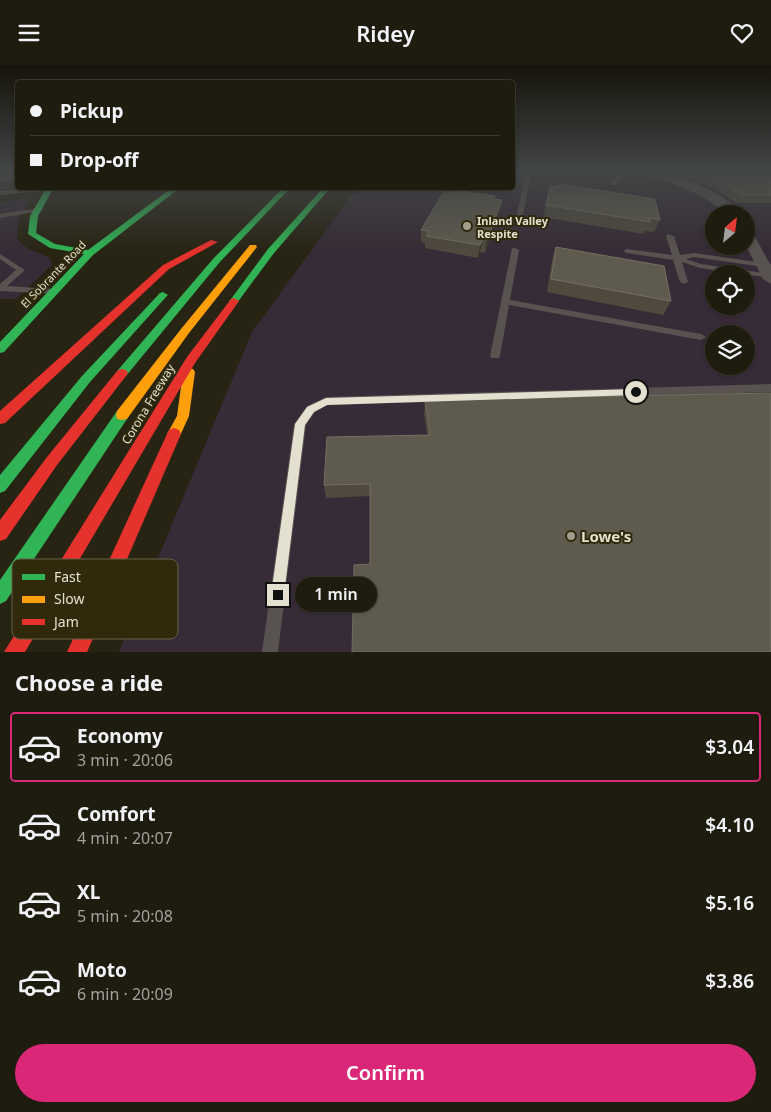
<!DOCTYPE html>
<html lang="en">
<head>
<meta charset="utf-8">
<style>
	:root { --surface:#1e1b0f; --page:#262418; --text:#f1f3f6; --muted:#a1a19e; --line:#3c392f; --accent:#db2777 }
	body { margin:0; font-family:"Noto Sans",sans-serif; background:var(--page); color:var(--text); height:100vh; display:flex; flex-direction:column; font-size:19px; white-space:nowrap }
	* { box-sizing:border-box; margin:0 }
	p { font-size:16px; color:var(--muted) }
	.icon { flex:none; width:28px; height:28px; fill:none; stroke:currentColor; stroke-width:2; stroke-linecap:round; stroke-linejoin:round }
	.map { position:relative; height:587px; overflow:hidden }
	.details { display:flex; flex-direction:column; background:var(--surface); flex:1 }
	.details>* { flex:none }
	.guide { position:absolute; left:15px; top:15px; width:500px; height:110px; border-radius:5px; box-shadow:0 1px 4px #0004,0 0 0 1px var(--line); display:grid; align-content:center; height:110px; padding:0 15px; background:var(--surface) }
	.needle { width:32px; rotate:28deg }
	.fabs { position:absolute; left:705px; top:140px; display:grid; gap:10px }
	.fabs a { display:grid; place-items:center; width:50px; height:50px; border-radius:50%; background:var(--surface); box-shadow:0 1px 4px #0004,0 0 0 1px var(--line); font-size:25px }
	.end { position:absolute; width:22px; height:22px; margin:-11px; border:6px solid #e4e0d0; background:#111; box-shadow:0 0 0 2px #111 }
	.from { border-radius:50% }
	.bubble { position:absolute; height:35px; border-radius:18px; background:var(--surface); box-shadow:0 1px 4px #0004,0 0 0 1px var(--line); font-size:16px; font-weight:600; line-height:35px; text-align:center }
	.guide b { display:flex; align-items:center; gap:18px; height:48px; font-size:19px }
	.guide b+b { border-top:1px solid var(--line) }
	.guide i { width:12px; height:12px; background:var(--text) }
	ul { padding:0; list-style:none }
	li { display:flex; align-items:center; gap:15px; height:70px; margin:0 10px 8px; padding:0 5px; border:2px solid transparent; border-radius:5px }
	li div { flex:1 }
	li b { display:block; font-size:19px }
	li em { font-style:normal; font-weight:600 }
	li.on { border-color:var(--accent) }
	li>.icon { width:45px; height:45px; stroke-width:1.5 }
	h2 { padding:0 15px; font-size:22px; line-height:60px }
	.cta { display:flex; gap:10px; margin-top:auto; padding:10px 15px }
	.cta a { flex:1; height:58px; border-radius:30px; background:var(--accent); color:#fff; font-size:20px; font-weight:600; line-height:58px; text-align:center }
	header { display:flex; justify-content:space-between; align-items:center; height:65px; padding:0 15px; background:var(--surface); font-size:22px; font-weight:600 }
	.map>svg:first-child { display:block }
	.commercial { fill:#362b36; fill-rule:evenodd }
	.lines { fill:none; stroke-linecap:round; stroke-linejoin:round }
	.lane { fill:#585250; fill-rule:evenodd }
	.street { fill:#585250; fill-rule:evenodd }
	.fast { fill:#30b455; fill-rule:evenodd }
	.slow { fill:#ff9f0a; fill-rule:evenodd }
	.jam { fill:#e5322d; fill-rule:evenodd }
	.wall { fill:#4f493e }
	.shaded-wall { fill:#393427 }
	.building { fill:#5f5a4e; stroke:#746f62 }
	.route { fill:#e4e0d0 }
	.poi-dot { fill:#a29e8e; stroke:#30290c; stroke-width:2 }
	.labels { text-anchor:middle; dominant-baseline:central; stroke-width:4; stroke-linejoin:round; paint-order:stroke }
	.far-poi-label { font-size:11px; font-weight:bold; fill:#e4e0d0; stroke:#30290c; text-anchor:start }
	.far-street-label { font-size:11px; fill:#e4e0d0; stroke:#30290c }
	.street-label { font-size:12px; fill:#e4e0d0; stroke:#30290c }
	.near-poi-label { font-size:15px; font-weight:bold; fill:#e4e0d0; stroke:#30290c; text-anchor:start }
	.key { fill:#30290c; stroke:#666047; stroke-width:1 }
	.key-label { font-size:14px; fill:#e4e0d0 }
</style>
</head>
<body>
<header><svg class="icon" aria-label="menu" viewBox="0 0 24 24"><path d="M4 6h16M4 12h16M4 18h16"/></svg>Ridey<svg class="icon" aria-label="heart" viewBox="0 0 24 24"><path d="M12 20l-8-8c-3-5 5-10 8-4 3-6 11-1 8 4z"/></svg></header>
<div class="map">
<svg width="771" height="587" viewBox="0 0 771 587">
	<rect width="100%" height="100%" fill="#282414"/>
	<g class="commercial">
		<path d="M513,105L771,106V587H119L252,267L357,123L512,122ZM714,149H746V181H714ZM714,209H746V241H714ZM714,269H746V301H714Z"/>
		<path d="M30,134L18,156L17,174L27,183L50,193L52,200L16,234H0V137Z"/>
	</g>
	<g class="lines">
		<g class="lane">
			<path d="M526,105H532L522,154L519,156L516,154L525,112L512,111V107L526,108Z"/>
			<path d="M625,105H632L614,120H610V118Z"/>
			<path d="M38,122L54,123L51,125L0,130V126Z"/>
			<path d="M39,143L42,145L41,146L0,153V149Z"/>
			<path d="M667,169L674,171L680,190L694,188L771,199V203L694,192L686,194L701,199L771,209V213L700,203L682,197L688,217L684,219L680,217L673,195L627,188L623,186L627,184L672,190L666,171Z"/>
			<path d="M512,183H515L519,185L510,235L701,269L706,272L701,275L509,240L500,291L499,293H491L490,291Z"/>
			<path d="M0,189L25,205L7,221L53,224L57,227L56,229L0,226V219L16,205L0,194Z"/>
			<path d="M771,319V327L328,340L315,347L306,360L278,587H262L294,359L307,341L326,332Z"/>
		</g>
		<g class="street">
			<path d="M638,105C669,105 722,124 742,149H728L700,130Z"/>
			<path d="M746,164L753,168L771,201V219L763,214L746,181Z"/>
		</g>
		<g class="fast">
			<path d="M47,122H54L38,151L36,168L55,179L88,185L173,122H181L93,190L4,287L0,288V277L84,189L50,183L28,169L30,151Z"/>
			<path d="M284,122H291L219,198L126,311H118L116,308L118,305L213,194Z"/>
			<path d="M324,122H331L274,188L237,238H231L229,236L231,234L268,184Z"/>
			<path d="M163,227L168,230L166,232L90,317L5,426L0,428V410L82,311L160,228Z"/>
			<path d="M122,345L127,346L128,350L127,354L6,536L0,539V515L117,346Z"/>
		</g>
		<g class="slow">
			<path d="M250,180H256L257,182L189,268L127,354L122,355L117,354L116,350L117,346L181,264Z"/>
			<path d="M189,303L193,304L195,307L189,351L179,373L174,375L169,373L167,369L177,351L183,307L185,304Z"/>
		</g>
		<g class="jam">
			<path d="M211,175L218,177L169,204L5,358L0,359V346L163,200Z"/>
			<path d="M234,233L239,236L195,298L25,587H4L187,292L231,234Z"/>
			<path d="M122,304L126,305L128,308L126,311L57,400L6,474L0,476V455L47,392L118,305Z"/>
			<path d="M174,363L179,365L181,369L87,587H67L167,369L169,365Z"/>
		</g>
	</g>
	<g class="wall">
		<path d="M678,105L771,106V138H736L716,124L677,109Z"/>
		<path d="M550,121L660,155L654,167L645,166L644,169L543,152Z"/>
		<path d="M495,131V134L499,147L485,188L480,187L478,193L425,183V178L421,177V165Z"/>
		<path d="M556,182L671,236L663,250L547,227L552,195Z"/>
		<path d="M771,328L370,499V431L326,433L324,420L427,370L424,349L425,335Z"/>
	</g>
	<g class="shaded-wall">
		<path d="M18,113V122L0,125V116Z"/>
		<path d="M502,135L499,147L485,188L487,175Z"/>
		<path d="M483,174L480,187L478,193L480,180Z"/>
	</g>
	<g class="building">
		<path d="M0,105H18V113L0,116Z"/>
		<path d="M692,105L771,106V130H741L721,115Z"/>
		<path d="M559,119L655,134L660,155L649,153L650,157L546,140L550,121L558,122Z"/>
		<path d="M449,124L495,131L494,134L502,135L487,175L483,174L480,180L426,171L429,166L421,165L443,128H447Z"/>
		<path d="M556,182L664,201L671,236L551,214Z"/>
		<path d="M771,328V587H352L354,500L370,499V419L324,420L327,372L430,370L425,335Z"/>
	</g>
	<linearGradient id="sky" x2="0" y2="1"><stop stop-color="#16140b"/><stop offset="0.56" stop-color="#424545"/><stop offset="1" stop-color="#424545" stop-opacity="0"/></linearGradient>
	<rect width="771" height="187" fill="url(#sky)"/>
	<path class="route" d="M636,324L640,327L636,330L327,340L314,347L305,360L284,530L282,534L278,536L273,534L271,530L295,359L307,342L326,333Z"/>
	<g class="poi-dot">
		<circle cx="467" cy="161" r="5"/>
		<circle cx="571" cy="471" r="5"/>
	</g>
	<g class="labels">
		<g class="far-poi-label">
			<text x="477" y="155">Inland Valley<tspan x="477" dy="13">Respite</tspan></text>
		</g>
		<g class="far-street-label">
			<text transform="translate(53 209) rotate(-46)">El Sobrante Road</text>
		</g>
		<g class="street-label">
			<text transform="translate(148 339) rotate(-59)">Corona Freeway</text>
		</g>
		<g class="near-poi-label">
			<text x="581" y="471">Lowe's</text>
		</g>
	</g>
	<rect x="12" y="494" width="166" height="80" rx="8" class="key"/>
	<rect x="22" y="509" width="23" height="6" fill="#30b455"/>
	<rect x="22" y="531" width="23" height="7" fill="#ff9f0a"/>
	<rect x="22" y="554" width="23" height="6" fill="#e5322d"/>
	<g class="key-label">
		<text x="54" y="517">Fast</text>
		<text x="54" y="539">Slow</text>
		<text x="54" y="562">Jam</text>
	</g>
</svg>
<div class="fabs">
<a><svg class="needle" viewBox="-14 -14 28 28"><path d="M0-13l5 13h-10z" fill="#e53935"/><path d="M0 13l5-13h-10z" fill="#a1a19e"/></svg></a>
<a><svg class="icon" aria-label="locate" viewBox="0 0 24 24"><circle cx="12" cy="12" r="6"/><path d="M12 2v4M12 18v4M2 12h4M18 12h4"/></svg></a>
<a><svg class="icon" aria-label="layers" viewBox="0 0 24 24"><path d="M12 4l9 5-9 5-9-5zM3 14l9 5 9-5"/></svg></a>
</div>
<i class="end from" style="left:636px;top:327px"></i>
<i class="end" style="left:278px;top:530px"></i>
<div class="bubble" style="left:295px;top:512px;width:82px">1 min</div>
<div class="guide">
<b><i class="from"></i>Pickup</b>
<b><i></i>Drop-off</b>
</div>
</div>
<section class="details">
<h2>Choose a ride</h2>
<ul>
<li class="on"><svg class="icon" aria-label="car" viewBox="0 0 24 24"><path d="M5 17H2v-5l4-1 3-4h7l3 4 3 1v5h-3M9 17h6M6 11h13"/><circle cx="7" cy="17" r="2"/><circle cx="17" cy="17" r="2"/></svg><div><b>Economy</b><p>3 min · 20:06</p></div><em>$3.04</em></li>
<li><svg class="icon" aria-label="car" viewBox="0 0 24 24"><path d="M5 17H2v-5l4-1 3-4h7l3 4 3 1v5h-3M9 17h6M6 11h13"/><circle cx="7" cy="17" r="2"/><circle cx="17" cy="17" r="2"/></svg><div><b>Comfort</b><p>4 min · 20:07</p></div><em>$4.10</em></li>
<li><svg class="icon" aria-label="car" viewBox="0 0 24 24"><path d="M5 17H2v-5l4-1 3-4h7l3 4 3 1v5h-3M9 17h6M6 11h13"/><circle cx="7" cy="17" r="2"/><circle cx="17" cy="17" r="2"/></svg><div><b>XL</b><p>5 min · 20:08</p></div><em>$5.16</em></li>
<li><svg class="icon" aria-label="car" viewBox="0 0 24 24"><path d="M5 17H2v-5l4-1 3-4h7l3 4 3 1v5h-3M9 17h6M6 11h13"/><circle cx="7" cy="17" r="2"/><circle cx="17" cy="17" r="2"/></svg><div><b>Moto</b><p>6 min · 20:09</p></div><em>$3.86</em></li>
</ul>
<div class="cta"><a>Confirm</a></div>
</section>
</body>
</html>
